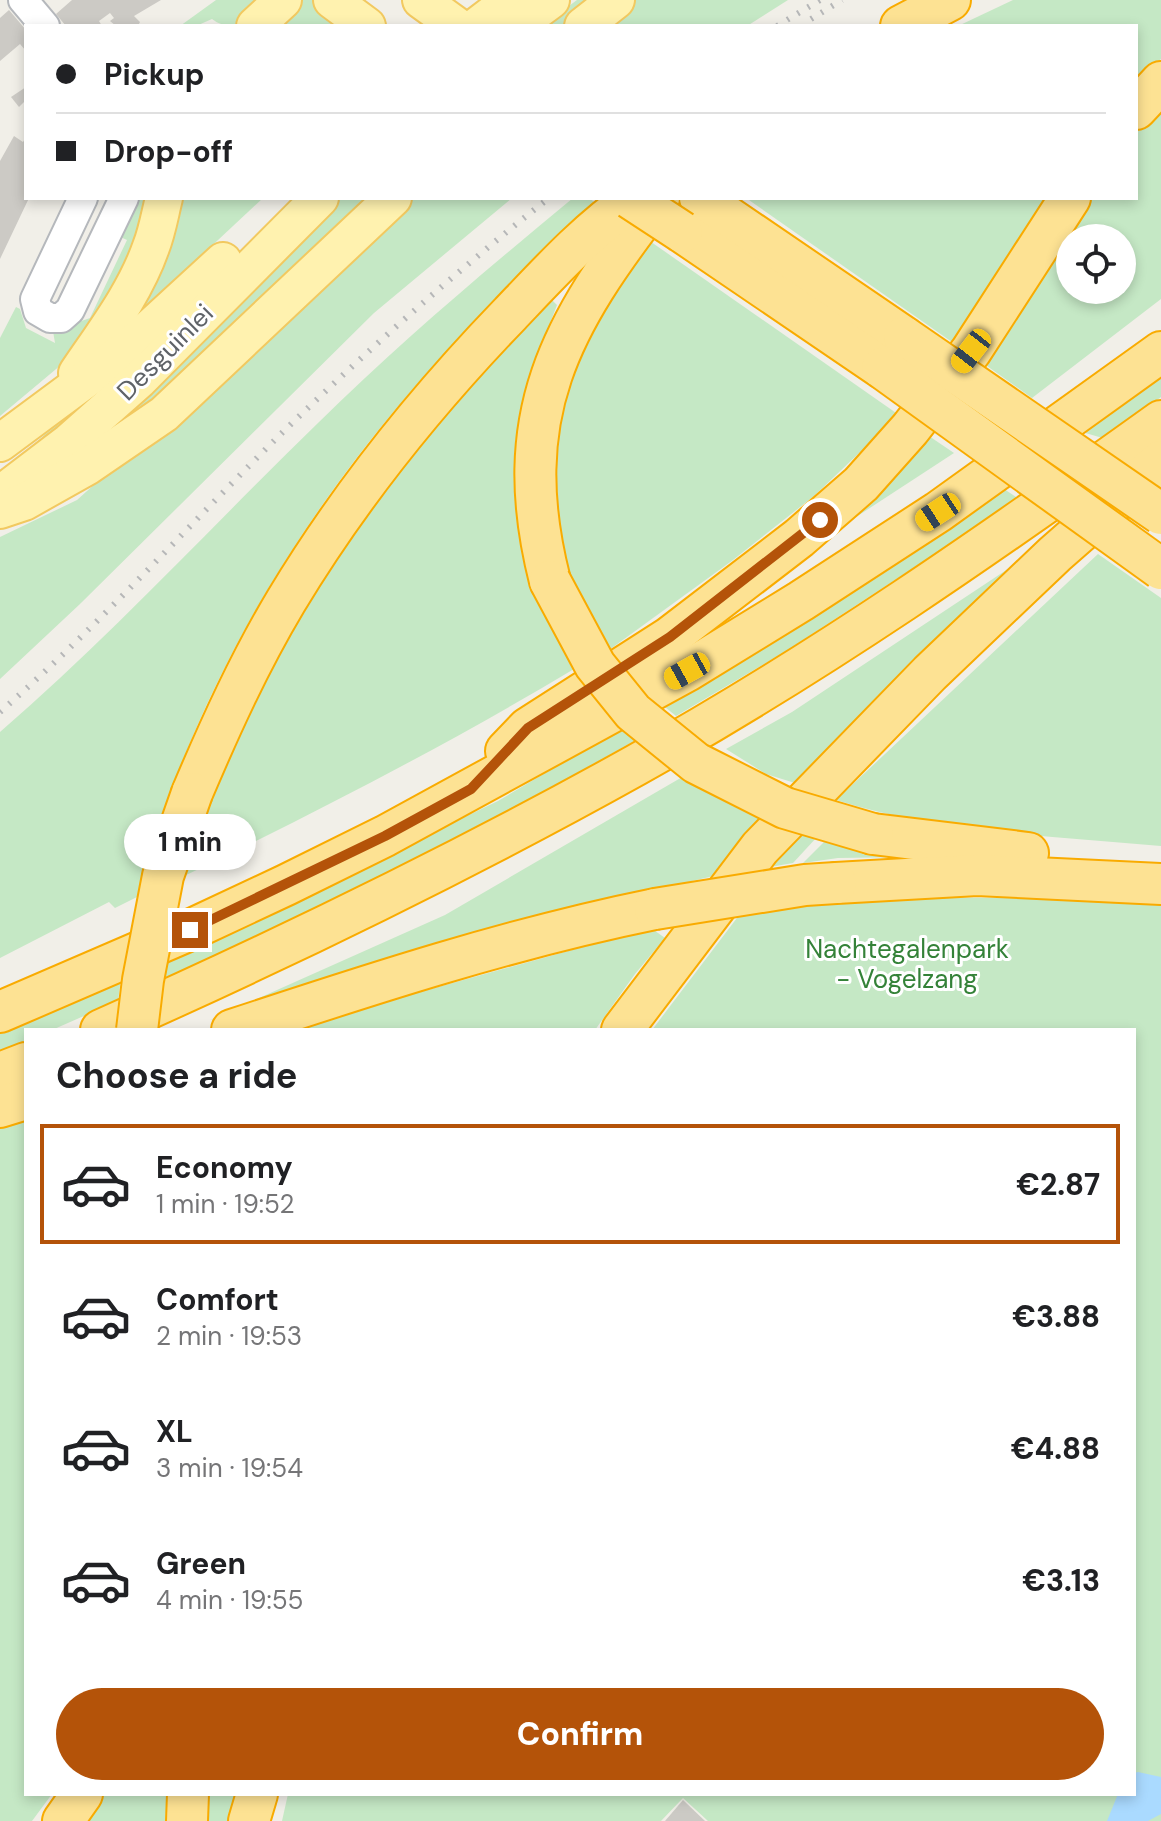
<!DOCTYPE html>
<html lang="en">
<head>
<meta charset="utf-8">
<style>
	:root { --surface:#fff; --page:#f2f2f2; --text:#202124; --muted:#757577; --line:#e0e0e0; --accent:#b45309 }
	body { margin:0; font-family:"DM Sans",sans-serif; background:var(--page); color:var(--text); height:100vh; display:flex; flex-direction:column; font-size:30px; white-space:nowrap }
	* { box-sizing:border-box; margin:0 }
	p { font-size:26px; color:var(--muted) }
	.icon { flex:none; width:44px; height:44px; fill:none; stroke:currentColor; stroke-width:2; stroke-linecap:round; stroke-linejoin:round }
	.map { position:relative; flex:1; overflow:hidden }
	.details { position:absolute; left:24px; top:1028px; width:1112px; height:768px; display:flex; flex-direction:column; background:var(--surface); border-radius:0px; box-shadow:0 4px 12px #0003 }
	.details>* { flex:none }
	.hud { position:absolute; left:24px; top:24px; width:1114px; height:176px; border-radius:0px; box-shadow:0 4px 12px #0003; display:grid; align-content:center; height:176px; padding:0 32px; background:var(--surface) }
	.buttons { position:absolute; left:1056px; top:224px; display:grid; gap:16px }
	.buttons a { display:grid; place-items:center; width:80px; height:80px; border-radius:50%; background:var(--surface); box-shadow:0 4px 12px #0003; font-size:40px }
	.end { position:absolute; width:36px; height:36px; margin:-18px; border:10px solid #b45309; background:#fff; box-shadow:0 0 0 4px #fff }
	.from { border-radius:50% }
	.bubble { position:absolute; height:56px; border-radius:28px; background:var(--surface); box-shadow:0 4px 12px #0003; font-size:26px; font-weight:800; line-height:56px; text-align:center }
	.car { position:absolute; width:24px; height:48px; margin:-24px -12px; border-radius:10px; box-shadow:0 0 6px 2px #0007; background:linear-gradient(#f5c518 24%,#345 0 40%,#f5c518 0 76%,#345 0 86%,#f5c518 0) }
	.hud b { display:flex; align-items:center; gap:28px; height:76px; font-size:30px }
	.hud b+b { border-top:2px solid var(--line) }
	.hud i { width:20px; height:20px; background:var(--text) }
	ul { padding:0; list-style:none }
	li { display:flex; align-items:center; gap:24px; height:120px; margin:0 16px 12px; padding:0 16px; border:4px solid transparent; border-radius:0px }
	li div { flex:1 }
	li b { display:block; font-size:30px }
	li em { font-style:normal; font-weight:800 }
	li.active { border-color:var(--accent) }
	li>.icon { width:72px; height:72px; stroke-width:1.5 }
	h2 { padding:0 32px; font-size:36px; line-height:96px }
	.cta { display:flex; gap:16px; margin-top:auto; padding:16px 32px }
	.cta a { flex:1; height:92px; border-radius:48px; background:var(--accent); color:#fff; font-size:32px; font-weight:800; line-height:92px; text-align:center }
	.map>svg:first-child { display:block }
	.green { fill:#c5e8c5; fill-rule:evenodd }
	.water { fill:#aadaff }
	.building { fill:#cccac5 }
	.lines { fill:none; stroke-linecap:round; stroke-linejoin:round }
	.minor-casing { stroke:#b5b8bc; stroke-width:32 }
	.major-casing { stroke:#f2c960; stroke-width:40 }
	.highway-casing { stroke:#f9ab00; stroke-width:44 }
	.minor { stroke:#fff; stroke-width:28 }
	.major { stroke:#fff2af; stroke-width:36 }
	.highway { stroke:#fde293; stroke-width:40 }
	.rail { stroke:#b6b7b8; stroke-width:6; stroke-dasharray:2 10; stroke-linecap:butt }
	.highway-bridge-casing { stroke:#f9ab00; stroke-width:44; stroke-linecap:butt }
	.highway-bridge { stroke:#fde293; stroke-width:40 }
	.route { stroke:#b45309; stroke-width:10 }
	.labels { text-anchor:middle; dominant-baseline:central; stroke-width:6; stroke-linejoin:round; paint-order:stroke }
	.street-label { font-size:26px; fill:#5f6368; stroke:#fff }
	.park-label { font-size:26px; fill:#348238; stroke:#fff }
</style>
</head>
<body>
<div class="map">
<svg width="1161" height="1821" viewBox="0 0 1161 1821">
	<rect width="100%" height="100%" fill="#f1efe8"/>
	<g class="green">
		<path d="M216,0H263C246,15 235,36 212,19L196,26H180Z"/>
		<path d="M300,0H312L344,26H271Z"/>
		<path d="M577,0H596L563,26H542Z"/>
		<path d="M636,0H788L747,26H602Z"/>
		<path d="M1013,0H1161V59L1136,83V26H958Z"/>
		<path d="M1161,101V299L1032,398L980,361L1087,198H1136V130ZM1070,238H1122V290H1070Z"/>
		<path d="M133,198H151L142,243L74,354L0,416V338L16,307L20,309L26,328L55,343L53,331L90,318L127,240L116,235Z"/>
		<path d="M174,198H263L126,326Z"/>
		<path d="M340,198H380L253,319L111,436L107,423L211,331Z"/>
		<path d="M414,198H512L374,313L80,604L0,679V537L77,500Z"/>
		<path d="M573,198H589L598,205C560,240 520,275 483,313C321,477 197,673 137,897L115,908L109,902L0,958V732C112,635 212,526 318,423C399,343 486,270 573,198Z"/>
		<path d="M746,198H1050L952,342Z"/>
		<path d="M644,237L899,415L814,496L733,560L609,650L580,600L563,556L551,453L574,355Z"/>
		<path d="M550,298L557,305L535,362L515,442L518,516L535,591L574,669C447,745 315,813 182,877L206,806L255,693L341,547L473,377Z"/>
		<path d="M1161,371V397L1106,439L1082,432Z"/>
		<path d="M88,392L100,404L0,477V470L30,449Z"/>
		<path d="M923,432L954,453L807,549Z"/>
		<path d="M1001,487L1019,499L786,651L676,716L660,703Z"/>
		<path d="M1053,539L798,784L766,774L726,749L792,712Z"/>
		<path d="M1098,554L1161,598V846C1053,836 940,833 836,800Z"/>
		<path d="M625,726L639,738C485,827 326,908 163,981L164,961L498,801Z"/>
		<path d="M684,776L771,818L718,875L692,881L210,1020L445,915Z"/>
		<path d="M804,834L817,837L793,863L770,867Z"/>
		<path d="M824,842L860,851L908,857L838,858L803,863Z"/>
		<path d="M878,897L1032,898L1161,904V1821H708L683,1798L661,1821H282L288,1794H1134V1030H652L740,914L835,899Z"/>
		<path d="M651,928L665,938L635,974L595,1030H298L413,994Z"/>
		<path d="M121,978L118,1001L52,1030H26V1041L0,1052V1028Z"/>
		<path d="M26,1114V1794H52L32,1821H0V1122Z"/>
		<path d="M99,1794H168L165,1821H82Z"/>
		<path d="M203,1794H238L230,1821H200Z"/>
	</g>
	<path class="water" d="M1138,1772L1161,1777V1814L1148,1821H1107L1118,1794H1134V1773Z"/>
	<g class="building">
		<path d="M72,0H161L134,16L140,22L138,26H116L110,21L114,18L110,13L99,21L102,26H66L56,14Z"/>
		<path d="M9,10L26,30V51L20,44L0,61V18Z"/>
		<path d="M26,87V100L19,107L11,97Z"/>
		<path d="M14,136L23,142L26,137V198H29L0,259V161Z"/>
		<path d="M683,1800L705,1821H665Z"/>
	</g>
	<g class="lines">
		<defs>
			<g id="minor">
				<path d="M23,0L45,26"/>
				<path d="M83,198L35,299L38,311L50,318H61L70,310L124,198"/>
			</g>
			<g id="major">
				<path d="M332,0L367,26"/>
				<path d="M421,0L457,26"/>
				<path d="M255,26L283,0"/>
				<path d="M477,26L511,0"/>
				<path d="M516,26L551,0"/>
				<path d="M583,26L616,0"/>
				<path d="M77,373C104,333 135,293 151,247C157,232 160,214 164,198"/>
				<path d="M0,443L128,348L223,261"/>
				<path d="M1,494L69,442L139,380L320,198"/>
				<path d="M0,510L24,502L88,466L164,414L393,198"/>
			</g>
			<g id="highway">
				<path d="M901,26L950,0"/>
				<path d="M1136,109L1161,82"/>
				<path d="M700,198L904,337"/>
				<path d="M682,232L882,368"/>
				<path d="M550,581C508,416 560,325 659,198"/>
				<path d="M506,751L528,728L670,637L799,538L861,484L910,429L971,351L1070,198"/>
				<path d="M192,793C220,727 249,663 286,601C348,498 426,401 510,314C549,273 588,230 635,198"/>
				<path d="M873,834L1028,853"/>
				<path d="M836,883L977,875L1161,884"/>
				<path d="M0,1012L190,930L286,885L385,836L687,671L801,601L938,512L1161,352"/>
				<path d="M101,1030C283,949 462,862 636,765C819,663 991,543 1161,421"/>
				<path d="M232,1030C371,984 512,938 655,909"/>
				<path d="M622,1030L760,848L930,673L1055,554L1161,461"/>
				<path d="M0,1073L26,1063"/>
				<path d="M0,1107L26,1099"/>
				<path d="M63,1821L82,1794"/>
				<path d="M187,1821L188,1794"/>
				<path d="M249,1821L257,1794"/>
			</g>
		</defs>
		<use href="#minor" class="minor-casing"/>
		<use href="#major" class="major-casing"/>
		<use href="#highway" class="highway-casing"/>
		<use href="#minor" class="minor"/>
		<use href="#major" class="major"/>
		<use href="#highway" class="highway"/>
		<g class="rail">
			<path d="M811,19L842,0"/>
			<path d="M777,26L820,0"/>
			<path d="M0,712C102,623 192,521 289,426C372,346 458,270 549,198"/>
		</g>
		<defs>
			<g id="highway-bridge">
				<path d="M630,198L682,232"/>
				<path d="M904,337L1161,514"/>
				<path d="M882,368L1161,569"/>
				<path d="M550,581L595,665L633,712L696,763L785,808L873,834"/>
				<path d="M655,909L805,885L836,883"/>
				<path d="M137,1030L143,980L163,876L192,793"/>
			</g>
		</defs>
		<use href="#highway-bridge" class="highway-bridge-casing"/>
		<use href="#highway-bridge" class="highway-bridge"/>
	</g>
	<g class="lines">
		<path class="route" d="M190,930L385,836L471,789L528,728L670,637L820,520"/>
	</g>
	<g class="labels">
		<g class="street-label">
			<text transform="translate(165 352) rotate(-45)">Desguinlei</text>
		</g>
		<g class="park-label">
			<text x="907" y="949">Nachtegalenpark<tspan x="907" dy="30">- Vogelzang</tspan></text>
		</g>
	</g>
</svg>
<div class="buttons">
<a><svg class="icon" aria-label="locate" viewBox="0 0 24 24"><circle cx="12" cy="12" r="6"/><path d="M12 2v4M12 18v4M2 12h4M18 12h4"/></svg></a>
</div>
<i class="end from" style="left:820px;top:520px"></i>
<i class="end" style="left:190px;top:930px"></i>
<div class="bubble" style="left:124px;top:814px;width:132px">1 min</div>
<i class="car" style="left:971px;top:351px;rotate:218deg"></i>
<i class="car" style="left:938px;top:512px;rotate:237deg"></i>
<i class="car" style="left:687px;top:671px;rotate:241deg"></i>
<div class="hud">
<b><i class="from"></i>Pickup</b>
<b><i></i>Drop-off</b>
</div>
<section class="details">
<h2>Choose a ride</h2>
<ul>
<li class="active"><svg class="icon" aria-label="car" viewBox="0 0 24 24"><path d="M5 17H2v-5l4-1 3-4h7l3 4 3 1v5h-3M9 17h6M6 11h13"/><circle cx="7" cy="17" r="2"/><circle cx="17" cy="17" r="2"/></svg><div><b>Economy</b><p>1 min · 19:52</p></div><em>€2.87</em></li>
<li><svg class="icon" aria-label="car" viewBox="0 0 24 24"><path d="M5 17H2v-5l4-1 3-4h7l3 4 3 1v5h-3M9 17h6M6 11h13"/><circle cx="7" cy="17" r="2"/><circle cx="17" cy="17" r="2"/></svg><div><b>Comfort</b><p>2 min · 19:53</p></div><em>€3.88</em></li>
<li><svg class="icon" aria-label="car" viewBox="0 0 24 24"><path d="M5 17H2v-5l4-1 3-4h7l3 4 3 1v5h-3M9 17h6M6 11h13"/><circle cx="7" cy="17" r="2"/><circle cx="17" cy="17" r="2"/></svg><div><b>XL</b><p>3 min · 19:54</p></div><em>€4.88</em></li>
<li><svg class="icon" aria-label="car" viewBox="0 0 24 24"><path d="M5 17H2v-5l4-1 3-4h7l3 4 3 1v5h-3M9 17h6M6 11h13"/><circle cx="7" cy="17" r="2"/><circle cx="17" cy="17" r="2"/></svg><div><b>Green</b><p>4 min · 19:55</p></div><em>€3.13</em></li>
</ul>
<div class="cta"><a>Confirm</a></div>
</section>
</div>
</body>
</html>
